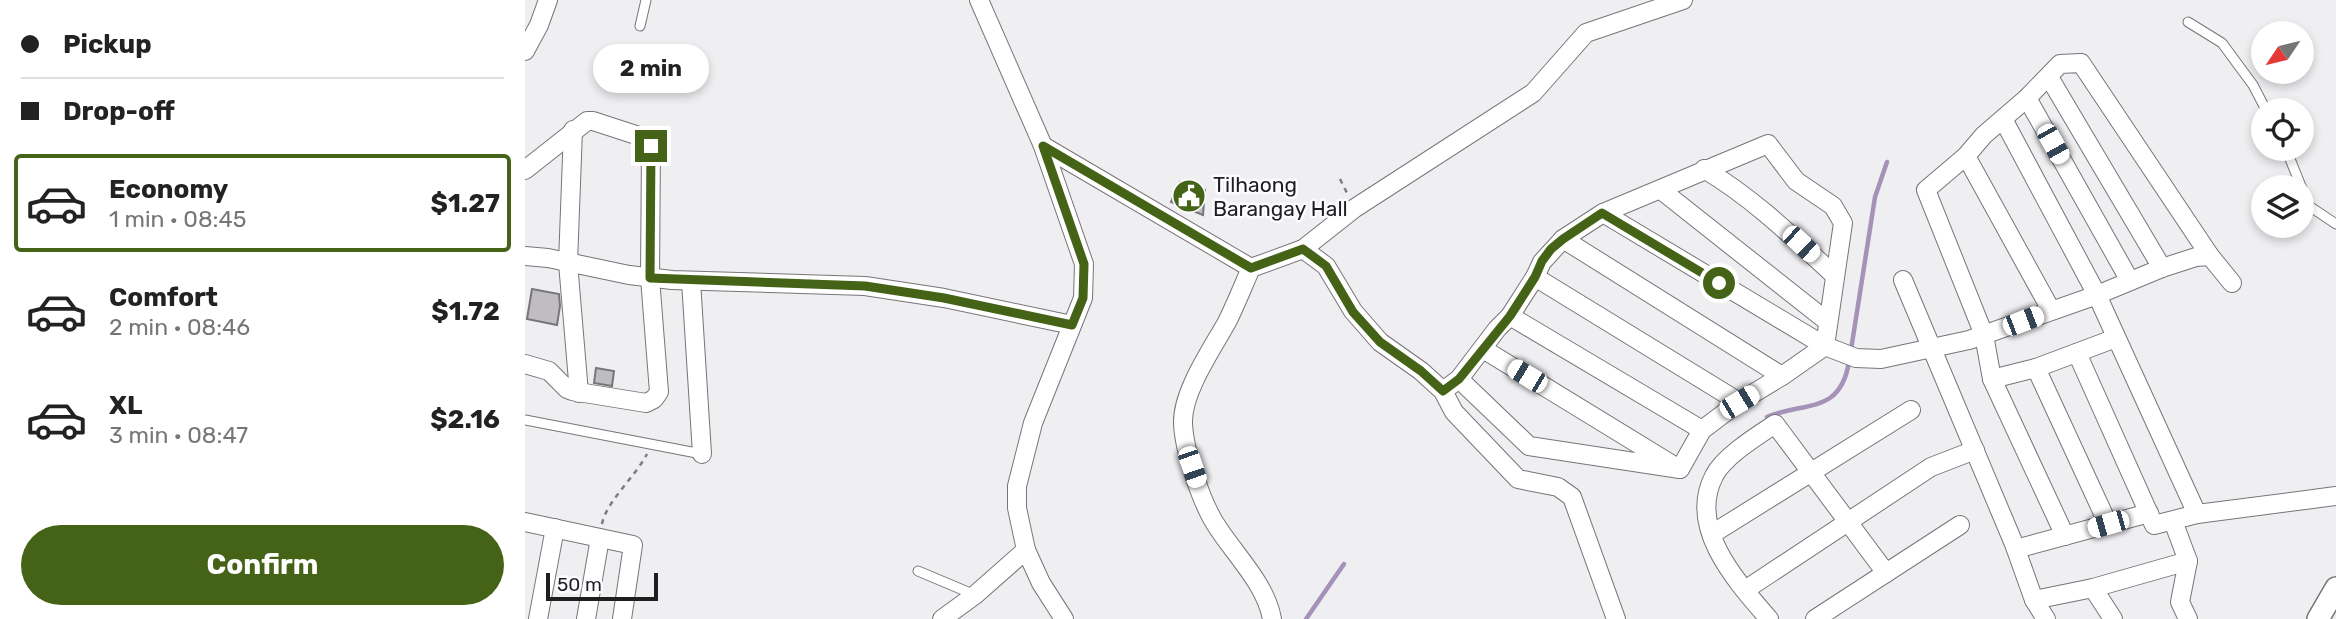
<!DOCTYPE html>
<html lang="en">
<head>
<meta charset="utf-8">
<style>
	:root { --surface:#fff; --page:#f6f6f6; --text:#222; --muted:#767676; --line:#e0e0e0; --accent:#456316 }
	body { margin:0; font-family:Rubik,sans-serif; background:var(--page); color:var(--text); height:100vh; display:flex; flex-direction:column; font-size:26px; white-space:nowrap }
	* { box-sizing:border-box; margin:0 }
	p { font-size:23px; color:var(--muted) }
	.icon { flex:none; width:38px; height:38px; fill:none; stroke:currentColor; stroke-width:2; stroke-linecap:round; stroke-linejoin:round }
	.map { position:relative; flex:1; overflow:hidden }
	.details { display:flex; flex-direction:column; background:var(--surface); width:525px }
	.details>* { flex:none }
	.guide { display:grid; align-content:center; height:154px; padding:0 21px; background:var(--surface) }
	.needle { width:46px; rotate:235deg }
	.tools { position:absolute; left:1726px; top:21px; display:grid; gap:14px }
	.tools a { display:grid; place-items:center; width:63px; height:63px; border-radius:50%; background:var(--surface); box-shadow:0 4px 10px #0003; font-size:35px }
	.scale { position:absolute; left:21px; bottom:18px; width:112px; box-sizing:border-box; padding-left:7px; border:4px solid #1e1e1f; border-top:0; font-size:19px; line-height:24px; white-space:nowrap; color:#1e1e1f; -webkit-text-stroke:5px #fdfbff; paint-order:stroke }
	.end { position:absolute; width:32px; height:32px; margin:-16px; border:9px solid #456316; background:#fff; box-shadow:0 0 0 4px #fff }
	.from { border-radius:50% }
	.bubble { position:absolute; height:49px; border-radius:24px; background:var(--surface); box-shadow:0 4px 10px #0003; font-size:23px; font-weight:700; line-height:49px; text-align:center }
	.car { position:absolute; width:21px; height:42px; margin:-21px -10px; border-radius:9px; box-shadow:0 0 5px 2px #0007; background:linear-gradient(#fff 24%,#345 0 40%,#fff 0 76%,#345 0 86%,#fff 0) }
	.guide b { display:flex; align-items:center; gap:24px; height:66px; font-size:26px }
	.guide b+b { border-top:2px solid var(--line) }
	.guide i { width:18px; height:18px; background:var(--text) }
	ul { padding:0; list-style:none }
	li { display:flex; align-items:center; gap:21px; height:98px; margin:0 14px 10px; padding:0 7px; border:4px solid transparent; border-radius:7px }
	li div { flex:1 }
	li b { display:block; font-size:26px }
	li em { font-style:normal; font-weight:700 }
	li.selected { border-color:var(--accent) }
	li>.icon { width:63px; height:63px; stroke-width:1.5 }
	.primary-button { display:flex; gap:14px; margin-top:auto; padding:14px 21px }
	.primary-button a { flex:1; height:80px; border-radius:42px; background:var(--accent); color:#fff; font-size:28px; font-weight:700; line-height:80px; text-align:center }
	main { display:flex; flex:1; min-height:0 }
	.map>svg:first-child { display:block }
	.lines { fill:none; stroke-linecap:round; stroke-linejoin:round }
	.stream { stroke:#a691b9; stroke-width:4.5 }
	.building { fill:#bfbdc0; stroke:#777679; stroke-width:2 }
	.service-casing { stroke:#777579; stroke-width:11 }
	.minor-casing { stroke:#777579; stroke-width:20 }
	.tertiary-casing { stroke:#777579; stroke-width:24 }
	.path { stroke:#7e7e80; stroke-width:2.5; stroke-dasharray:5 5; stroke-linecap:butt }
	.service { stroke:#fff; stroke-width:9 }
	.minor { stroke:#fff; stroke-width:18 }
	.tertiary { stroke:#fff; stroke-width:21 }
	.route { stroke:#456316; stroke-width:9 }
	.labels { text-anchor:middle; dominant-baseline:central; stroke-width:5; stroke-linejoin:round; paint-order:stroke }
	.poi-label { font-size:21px; fill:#1e1e1f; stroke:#fdfbff; text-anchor:start }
</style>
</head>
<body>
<main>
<section class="details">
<div class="guide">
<b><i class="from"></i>Pickup</b>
<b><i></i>Drop-off</b>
</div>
<ul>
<li class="selected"><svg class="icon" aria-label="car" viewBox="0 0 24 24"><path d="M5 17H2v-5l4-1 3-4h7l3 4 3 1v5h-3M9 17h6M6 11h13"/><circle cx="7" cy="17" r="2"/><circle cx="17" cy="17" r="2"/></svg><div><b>Economy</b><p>1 min · 08:45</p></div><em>$1.27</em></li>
<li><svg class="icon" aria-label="car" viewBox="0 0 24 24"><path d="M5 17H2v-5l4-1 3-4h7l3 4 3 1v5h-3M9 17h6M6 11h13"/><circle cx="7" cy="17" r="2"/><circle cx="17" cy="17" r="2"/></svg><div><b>Comfort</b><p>2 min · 08:46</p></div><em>$1.72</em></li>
<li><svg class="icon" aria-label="car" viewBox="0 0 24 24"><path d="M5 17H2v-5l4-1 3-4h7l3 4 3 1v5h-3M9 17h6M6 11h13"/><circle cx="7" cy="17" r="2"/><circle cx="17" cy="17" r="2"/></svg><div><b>XL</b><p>3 min · 08:47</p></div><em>$2.16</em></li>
</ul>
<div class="primary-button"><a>Confirm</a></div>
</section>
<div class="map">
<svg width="1811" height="619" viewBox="0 0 1811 619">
	<rect width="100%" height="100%" fill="#efeef1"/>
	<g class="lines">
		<g class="stream">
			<path d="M1326,350L1350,197L1362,162"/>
			<path d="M1242,417C1280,401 1315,415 1324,362"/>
			<path d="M781,619L819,564"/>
		</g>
	</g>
	<g class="building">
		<path d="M655,182L680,190L678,215L646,202Z"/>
		<path d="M7,289L34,294L35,306L32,325L2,319Z"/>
		<path d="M71,368L89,371L87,386L69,383Z"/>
	</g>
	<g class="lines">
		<defs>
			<g id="service">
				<path d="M1663,22L1697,43L1728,85L1741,110"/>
				<path d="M115,26L121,0"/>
				<path d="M1761,149L1784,206L1811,224"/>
				<path d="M0,420L177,454"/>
				<path d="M393,571L450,595"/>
			</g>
			<g id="minor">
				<path d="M454,0L518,146L559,264L558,298L508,423L492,486V508L501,550L516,583L539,619"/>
				<path d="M0,51L14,25L23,0"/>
				<path d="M1524,77L1637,268"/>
				<path d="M1502,98L1605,281"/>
				<path d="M1478,119L1572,295L1672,514"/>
				<path d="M48,130L43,263L54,393"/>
				<path d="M518,146L726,268"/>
				<path d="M1441,156L1526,310"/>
				<path d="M1179,169C1228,198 1268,237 1310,276"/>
				<path d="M0,170L62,121H68L114,136L126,146L125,278L134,392L129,399L121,403L47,391L42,389L24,371L0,364"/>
				<path d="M1136,190L1303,322"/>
				<path d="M1078,213L1300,346L1331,358L1356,359L1444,340L1572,295L1637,268L1671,257L1685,256"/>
				<path d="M1038,239L1257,376"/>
				<path d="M778,249L801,266L828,311L855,342L896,371L918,391L929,412L993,479L1033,487L1047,497L1091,619"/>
				<path d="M0,256L23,258L104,275L147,280L340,286L419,298L547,325"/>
				<path d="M1010,277L1214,402"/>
				<path d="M1378,280L1489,544L1509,600L1521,619"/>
				<path d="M166,281L177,454"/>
				<path d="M985,316L1177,430"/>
				<path d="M958,349L1146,464"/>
				<path d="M1552,353L1629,525L1672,514L1811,496"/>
				<path d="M1511,368L1583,524"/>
				<path d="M934,379L1004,446L1155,469"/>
				<path d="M1467,379L1511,368L1591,338"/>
				<path d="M918,391L934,379L972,329L985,316L1010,277L1017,262L1038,239L1078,213L1243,144L1271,181L1308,206L1318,223L1300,346L1257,376L1214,402L1177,430L1155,469"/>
				<path d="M1648,521L1663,561L1655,602L1663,619"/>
				<path d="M0,522L108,545L97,619"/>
				<path d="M1187,534L1386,410"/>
				<path d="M1540,536L1467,379L1459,335L1401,190L1441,156L1459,135L1502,98L1535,64L1556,63L1685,256L1707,283"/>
				<path d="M1491,549L1624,513"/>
				<path d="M1568,588L1588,619"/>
				<path d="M1220,590L1406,467L1450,450"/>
				<path d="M1509,600L1568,588L1663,561"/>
				<path d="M13,619L30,528"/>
				<path d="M61,619L75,538"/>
				<path d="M417,619L450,595L501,550"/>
				<path d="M747,619C741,585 712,557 693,528C677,505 659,451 658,423C657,392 687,349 702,322C711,304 718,286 726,268L778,249L830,208L1008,93L1061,33L1158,0"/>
				<path d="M1244,619C1212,582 1162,528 1189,476C1198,457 1232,436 1250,424L1361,573"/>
				<path d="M1290,619L1435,525"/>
			</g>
			<path id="tertiary" d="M1793,619L1811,588"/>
		</defs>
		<use href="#service" class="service-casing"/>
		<use href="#minor" class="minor-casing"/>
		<use href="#tertiary" class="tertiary-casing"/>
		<g class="path">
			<path d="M815,179L822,193"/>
			<path d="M77,524C81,502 110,477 122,454"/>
		</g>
		<use href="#service" class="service"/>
		<use href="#minor" class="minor"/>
		<use href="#tertiary" class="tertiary"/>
	</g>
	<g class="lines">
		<path class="route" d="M126,146L125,278L340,286L419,298L547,325L558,298L559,264L518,146L726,268L778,249L801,266L828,312L855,342L896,371L918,391L934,379L985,316L1010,277L1017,261L1026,249L1038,239L1077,213L1194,283"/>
	</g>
	<defs>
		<symbol id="civic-disc" viewBox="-11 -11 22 22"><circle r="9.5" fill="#456316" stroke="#fdfbff"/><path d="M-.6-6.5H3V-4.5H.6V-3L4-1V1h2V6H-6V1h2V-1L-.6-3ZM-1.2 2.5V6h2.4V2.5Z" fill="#fff"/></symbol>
	</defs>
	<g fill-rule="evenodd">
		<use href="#civic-disc" x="645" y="177" width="38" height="38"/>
	</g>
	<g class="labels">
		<g class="poi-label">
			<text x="688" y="184">Tilhaong<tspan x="688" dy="24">Barangay Hall</tspan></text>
		</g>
	</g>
</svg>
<div class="tools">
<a><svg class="needle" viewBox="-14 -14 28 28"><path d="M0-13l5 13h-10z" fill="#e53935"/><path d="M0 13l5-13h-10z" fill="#767676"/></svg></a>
<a><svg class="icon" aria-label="locate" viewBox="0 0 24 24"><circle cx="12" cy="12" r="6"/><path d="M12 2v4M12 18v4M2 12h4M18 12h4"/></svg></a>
<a><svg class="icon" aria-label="layers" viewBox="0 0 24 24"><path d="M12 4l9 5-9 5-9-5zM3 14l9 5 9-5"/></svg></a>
</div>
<div class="scale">50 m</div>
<i class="end from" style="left:1194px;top:283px"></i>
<i class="end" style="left:126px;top:146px"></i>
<div class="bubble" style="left:68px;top:44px;width:116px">2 min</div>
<i class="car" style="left:1528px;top:144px;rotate:151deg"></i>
<i class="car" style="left:1276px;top:244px;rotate:133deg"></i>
<i class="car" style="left:1498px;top:321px;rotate:69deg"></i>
<i class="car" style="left:1002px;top:376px;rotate:301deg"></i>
<i class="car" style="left:1214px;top:402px;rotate:59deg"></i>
<i class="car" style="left:667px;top:467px;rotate:161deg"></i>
<i class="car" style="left:1583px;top:524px;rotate:254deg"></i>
</div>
</main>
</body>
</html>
